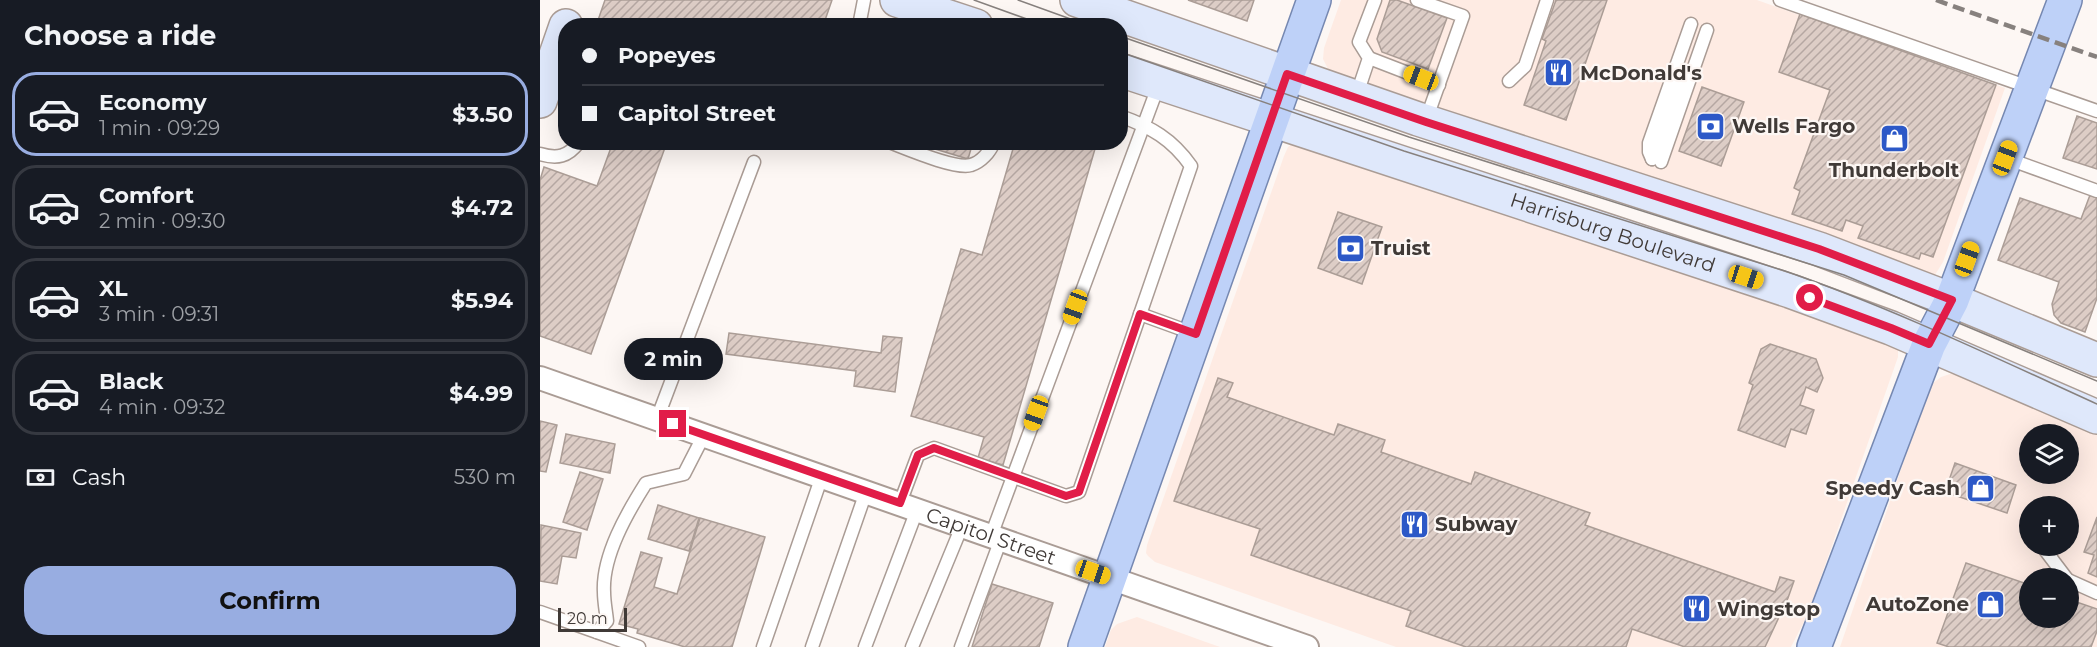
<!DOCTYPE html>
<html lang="en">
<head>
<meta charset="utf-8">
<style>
	:root { --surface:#171b24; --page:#242831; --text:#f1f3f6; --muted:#9ea1a6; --line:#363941; --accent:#98ade1 }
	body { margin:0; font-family:Montserrat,sans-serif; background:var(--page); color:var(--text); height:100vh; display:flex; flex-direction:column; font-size:22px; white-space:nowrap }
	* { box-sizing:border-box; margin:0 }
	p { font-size:20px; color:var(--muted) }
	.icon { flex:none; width:33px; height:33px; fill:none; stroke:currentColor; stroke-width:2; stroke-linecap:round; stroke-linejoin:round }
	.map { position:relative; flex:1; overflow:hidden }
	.sheet { display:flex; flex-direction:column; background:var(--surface); width:540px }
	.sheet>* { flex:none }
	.hud { position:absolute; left:18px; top:18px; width:570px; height:132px; border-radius:24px; box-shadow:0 6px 24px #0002; display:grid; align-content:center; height:132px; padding:0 24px; background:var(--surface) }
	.controls { position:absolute; left:1479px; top:424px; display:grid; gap:12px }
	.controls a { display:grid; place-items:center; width:60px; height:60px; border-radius:50%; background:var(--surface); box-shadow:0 6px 24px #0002; font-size:30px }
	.scale { position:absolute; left:18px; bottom:15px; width:69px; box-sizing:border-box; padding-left:6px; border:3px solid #403a37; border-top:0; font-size:16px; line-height:21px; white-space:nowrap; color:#403a37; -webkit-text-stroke:4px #fdf7f4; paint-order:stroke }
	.end { position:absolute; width:27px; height:27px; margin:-14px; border:8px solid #e11d48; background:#fff; box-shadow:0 0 0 3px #fff }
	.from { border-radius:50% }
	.bubble { position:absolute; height:42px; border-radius:21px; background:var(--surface); box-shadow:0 6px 24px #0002; font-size:20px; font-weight:700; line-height:42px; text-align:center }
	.car { position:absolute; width:18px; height:36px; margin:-18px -9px; border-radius:8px; box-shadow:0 0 4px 2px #0007; background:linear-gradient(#f5c518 24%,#345 0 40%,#f5c518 0 76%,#345 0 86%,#f5c518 0) }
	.hud b { display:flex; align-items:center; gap:21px; height:57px; font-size:22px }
	.hud b+b { border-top:2px solid var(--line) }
	.hud i { width:15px; height:15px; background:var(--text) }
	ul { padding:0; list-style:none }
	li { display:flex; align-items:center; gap:18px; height:84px; margin:0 12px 9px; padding:0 12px; border:3px solid var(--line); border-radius:24px }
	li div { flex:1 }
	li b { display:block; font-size:22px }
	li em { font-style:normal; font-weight:700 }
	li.selected { border-color:var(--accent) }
	li>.icon { width:54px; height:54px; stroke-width:1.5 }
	h2 { padding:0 24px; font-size:27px; line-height:72px }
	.pay { display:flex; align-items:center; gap:15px; height:66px; padding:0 24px; font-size:22px }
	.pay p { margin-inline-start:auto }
	.action { display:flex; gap:12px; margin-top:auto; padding:12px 24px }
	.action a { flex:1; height:69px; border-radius:24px; background:var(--accent); color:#111; font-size:24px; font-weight:700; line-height:69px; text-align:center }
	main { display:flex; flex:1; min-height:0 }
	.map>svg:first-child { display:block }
	.built { fill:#feebe3; fill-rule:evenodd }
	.building { fill:url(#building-hatch); stroke:#ab9d96; stroke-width:1.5 }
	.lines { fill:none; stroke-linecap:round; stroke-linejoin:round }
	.lane-casing { stroke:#aa9c95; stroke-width:15 }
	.street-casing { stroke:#aa9c95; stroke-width:26 }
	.secondary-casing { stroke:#aa9c95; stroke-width:36 }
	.primary-casing { stroke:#7688b1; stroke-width:36 }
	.lane { stroke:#fff; stroke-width:12 }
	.street { stroke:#fff; stroke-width:22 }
	.secondary { stroke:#dfe8fb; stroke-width:33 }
	.primary { stroke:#bed1f8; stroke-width:33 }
	.tram { stroke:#87817e; stroke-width:1.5 }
	.rail { stroke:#87817e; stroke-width:4.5; stroke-dasharray:12 6; stroke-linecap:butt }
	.route { stroke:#e11d48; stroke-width:8 }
	.labels { text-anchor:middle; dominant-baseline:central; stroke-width:4.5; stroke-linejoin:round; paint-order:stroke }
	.poi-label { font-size:20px; font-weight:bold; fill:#403a37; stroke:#fdf7f4; text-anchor:start }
	.street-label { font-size:20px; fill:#403a37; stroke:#fdf7f4 }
</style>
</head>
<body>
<main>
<section class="sheet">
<h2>Choose a ride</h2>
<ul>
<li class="selected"><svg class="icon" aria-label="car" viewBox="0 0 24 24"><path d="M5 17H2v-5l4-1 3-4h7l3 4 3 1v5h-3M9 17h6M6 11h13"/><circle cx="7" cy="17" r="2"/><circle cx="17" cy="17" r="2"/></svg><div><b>Economy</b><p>1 min · 09:29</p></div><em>$3.50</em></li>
<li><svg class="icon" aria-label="car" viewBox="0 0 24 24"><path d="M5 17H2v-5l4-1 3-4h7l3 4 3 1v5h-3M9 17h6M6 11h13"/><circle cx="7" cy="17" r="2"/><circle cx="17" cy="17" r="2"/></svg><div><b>Comfort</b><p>2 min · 09:30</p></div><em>$4.72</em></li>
<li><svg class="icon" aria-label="car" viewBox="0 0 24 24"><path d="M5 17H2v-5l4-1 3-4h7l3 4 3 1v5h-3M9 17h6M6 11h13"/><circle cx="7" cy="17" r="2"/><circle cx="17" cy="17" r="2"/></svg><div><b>XL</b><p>3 min · 09:31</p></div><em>$5.94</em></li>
<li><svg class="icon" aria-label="car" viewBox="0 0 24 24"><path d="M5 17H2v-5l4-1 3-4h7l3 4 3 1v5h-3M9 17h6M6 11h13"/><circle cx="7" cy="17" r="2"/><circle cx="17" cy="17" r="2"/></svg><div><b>Black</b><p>4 min · 09:32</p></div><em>$4.99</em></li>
</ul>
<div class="pay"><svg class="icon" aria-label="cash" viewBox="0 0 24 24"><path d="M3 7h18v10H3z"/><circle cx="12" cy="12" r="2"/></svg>Cash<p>530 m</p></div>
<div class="action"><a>Confirm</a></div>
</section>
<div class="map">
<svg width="1557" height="647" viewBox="0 0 1557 647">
	<defs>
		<pattern id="building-hatch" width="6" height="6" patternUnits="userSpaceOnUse" patternTransform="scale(1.5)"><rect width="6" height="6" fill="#ddcdc6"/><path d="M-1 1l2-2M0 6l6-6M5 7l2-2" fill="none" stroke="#b5a7a2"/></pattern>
	</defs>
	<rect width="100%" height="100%" fill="#fdf7f4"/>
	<g class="built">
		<path d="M801,0H1217L1465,88L1403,262L1393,278L792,77L783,59L784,48Z"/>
		<path d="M754,142L1023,226L1358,347V357L1268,614L1251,647H856L615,562L608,556L606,553L607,545L744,156L748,147Z"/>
		<path d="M1410,374L1426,375L1557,429V647H1300L1383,405L1392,384L1401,377ZM1490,435H1528V474H1490ZM1490,507H1528V546H1490ZM1490,579H1528V618H1490Z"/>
		<path d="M597,617L663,641L680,647H565L571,630L577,624Z"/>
	</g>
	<g class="building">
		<path d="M65,0H292L283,26H56Z"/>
		<path d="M648,0H714L707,21Z"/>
		<path d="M850,0H857L907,18L888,69L842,52L837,39Z"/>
		<path d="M1016,0H1067L1026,120L984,105L1006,41L1002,39Z"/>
		<path d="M1260,14L1456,85L1393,257L1381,253L1379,259L1318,238L1323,226L1306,220L1302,231L1252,214L1260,191L1254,188L1290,90L1239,72Z"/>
		<path d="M1162,87L1204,102L1181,166L1139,151Z"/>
		<path d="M1537,116L1557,123V169L1523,158Z"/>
		<path d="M73,142H127L51,354L0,336V180L4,167L57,186Z"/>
		<path d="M372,142H433L428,159Z"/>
		<path d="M475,142H557L463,465L438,458L444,437L371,416L421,249L442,255Z"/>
		<path d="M1550,195L1557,198V298L1545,332L1521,323L1514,315L1512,304L1519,282L1458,260L1480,198L1541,219Z"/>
		<path d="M798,212L842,227L822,284L778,268Z"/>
		<path d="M189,333L341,353L343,336L362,338L355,392L314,386L316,371L186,354Z"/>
		<path d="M1230,344L1276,359L1283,378L1277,392L1266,387L1260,405L1274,410L1266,434L1251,429L1245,447L1198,430L1213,385L1209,383L1221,349Z"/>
		<path d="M678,378L693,383L687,397L794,435L798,424L845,440L841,452L931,484L935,472L1050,513L1045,525L1235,592L1240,577L1254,581L1248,598L1225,647H1145L1092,629L1086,647H926L866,626L871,611L711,555L720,529L634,501Z"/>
		<path d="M0,421L17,425L6,472L0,471Z"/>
		<path d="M26,434L75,444L70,473L20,463Z"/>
		<path d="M1415,463L1476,485L1467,513L1405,492Z"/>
		<path d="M40,472L63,479L47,530L23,522Z"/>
		<path d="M118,505L159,518L149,551L108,539Z"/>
		<path d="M1557,517V577L1548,573L1554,555L1544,552Z"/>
		<path d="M160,518L225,537L192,647H145L97,633L98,629L79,624L101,552L122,558L114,587L137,594Z"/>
		<path d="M1,525L41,533L36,558L22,556L17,584L0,581Z"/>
		<path d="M1426,563L1490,585V618H1528V599L1557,609V631L1551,647H1409L1397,643Z"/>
		<path d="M452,584L513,603L499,647H432Z"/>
	</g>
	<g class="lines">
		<defs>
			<g id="lane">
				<path d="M877,0L923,16L886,120"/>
				<path d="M1240,0L1557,111"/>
				<path d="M319,26L324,0"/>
				<path d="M829,58L899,85"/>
				<path d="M969,81L985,66L1007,0"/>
				<path d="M816,97L829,58L819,42L835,0"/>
				<path d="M349,142C365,148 416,170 431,165C441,162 450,152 454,142"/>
				<path d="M0,154C17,159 28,157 39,142"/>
				<path d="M1466,158L1557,191"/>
				<path d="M1112,159L1109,152V143L1151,24"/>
				<path d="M1112,159L1141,77"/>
				<path d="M1121,162L1167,30"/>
				<path d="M600,314L655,334"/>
				<path d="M117,419L214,162"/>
				<path d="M360,503L378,455L394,448L526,496L539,492L651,166C632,139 611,127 580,116"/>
				<path d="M451,536L619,84"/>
				<path d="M1502,546L1527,579"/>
				<path d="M1528,580L1557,593"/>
				<path d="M0,612L99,647"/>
				<path d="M57,632L67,621C66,611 64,602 64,592C62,556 87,513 106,483L144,474L164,435"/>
				<path d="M223,647L282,476"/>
				<path d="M272,647L326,492"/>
				<path d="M325,647L377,510"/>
				<path d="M372,647L422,526"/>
				<path d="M421,647L461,539"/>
			</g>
			<g id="street">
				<path id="s1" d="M0,378L767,647"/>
			</g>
			<g id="secondary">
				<path d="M357,0L436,26"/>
				<path d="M537,0L878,119L1279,249L1412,300L1557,360"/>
				<path id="s2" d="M580,70L1250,291L1351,328L1557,417"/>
				<path d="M0,101L26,26"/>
			</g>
			<g id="primary">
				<path d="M545,647L774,0"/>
				<path d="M1274,647L1389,344L1412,300L1525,0"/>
			</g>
		</defs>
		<use href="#lane" class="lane-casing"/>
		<use href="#street" class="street-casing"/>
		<use href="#secondary" class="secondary-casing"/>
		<use href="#primary" class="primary-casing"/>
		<use href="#lane" class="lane"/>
		<use href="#street" class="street"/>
		<use href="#secondary" class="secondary"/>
		<use href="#primary" class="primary"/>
		<g class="tram">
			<path d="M434,0L506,26"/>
			<path d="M478,0L550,26"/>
			<path d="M580,36L869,137L1304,275L1557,381"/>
			<path d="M580,52L864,151L1245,271C1352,308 1454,357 1557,404"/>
		</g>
		<path class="rail" d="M1396,0L1557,57"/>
	</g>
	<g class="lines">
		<path class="route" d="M133,424L360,503L378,455L394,448L526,496L539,492L600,314L656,334L747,74L886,122L1279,249L1412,300L1389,344L1351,328L1270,298"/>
	</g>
	<defs>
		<symbol id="restaurant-square" viewBox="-11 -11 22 22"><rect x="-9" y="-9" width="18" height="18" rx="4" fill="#2c58c7" stroke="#fdf7f4"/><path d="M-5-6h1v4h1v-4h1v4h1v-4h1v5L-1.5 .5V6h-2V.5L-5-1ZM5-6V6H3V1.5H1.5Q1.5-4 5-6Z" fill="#fff"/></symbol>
		<symbol id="bank-square" viewBox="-11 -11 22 22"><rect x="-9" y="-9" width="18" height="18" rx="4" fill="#2c58c7" stroke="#fdf7f4"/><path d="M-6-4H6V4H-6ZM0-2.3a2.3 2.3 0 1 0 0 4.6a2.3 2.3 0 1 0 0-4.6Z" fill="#fff"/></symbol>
		<symbol id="shop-square" viewBox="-11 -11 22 22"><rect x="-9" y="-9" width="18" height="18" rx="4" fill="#2c58c7" stroke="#fdf7f4"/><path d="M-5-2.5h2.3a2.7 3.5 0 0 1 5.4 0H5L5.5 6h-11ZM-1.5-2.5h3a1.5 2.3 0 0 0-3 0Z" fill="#fff"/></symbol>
	</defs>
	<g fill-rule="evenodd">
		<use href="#restaurant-square" x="1002" y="56" width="33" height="33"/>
		<use href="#bank-square" x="1154" y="110" width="33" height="33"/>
		<use href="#shop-square" x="1338" y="122" width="33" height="33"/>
		<use href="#bank-square" x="794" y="232" width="33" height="33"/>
		<use href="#shop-square" x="1424" y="472" width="33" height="33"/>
		<use href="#restaurant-square" x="858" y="508" width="33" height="33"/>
		<use href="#shop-square" x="1434" y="588" width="33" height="33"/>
		<use href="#restaurant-square" x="1140" y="592" width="33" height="33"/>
	</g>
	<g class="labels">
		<g class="poi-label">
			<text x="1040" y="73">McDonald's</text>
			<text x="1192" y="126">Wells Fargo</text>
			<text x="1354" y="170" text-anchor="middle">Thunderbolt</text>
			<text x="831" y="248">Truist</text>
			<text x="1420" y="488" text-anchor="end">Speedy Cash</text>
			<text x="895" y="524">Subway</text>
			<text x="1429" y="604" text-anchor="end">AutoZone</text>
			<text x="1177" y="609">Wingstop</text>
		</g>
		<g class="street-label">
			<text stroke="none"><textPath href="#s2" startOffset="519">Harrisburg Boulevard</textPath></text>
			<text stroke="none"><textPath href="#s1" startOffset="478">Capitol Street</textPath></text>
		</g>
	</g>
</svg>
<div class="controls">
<a><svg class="icon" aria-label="layers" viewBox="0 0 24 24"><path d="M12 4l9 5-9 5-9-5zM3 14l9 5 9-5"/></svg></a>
<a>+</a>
<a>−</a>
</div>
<div class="scale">20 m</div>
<i class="end from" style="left:1270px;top:298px"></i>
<i class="end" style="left:133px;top:424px"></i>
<div class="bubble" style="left:84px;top:338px;width:99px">2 min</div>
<i class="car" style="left:881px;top:78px;rotate:291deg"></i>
<i class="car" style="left:1465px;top:158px;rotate:21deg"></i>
<i class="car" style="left:1427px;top:259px;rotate:20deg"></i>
<i class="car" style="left:1206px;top:277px;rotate:108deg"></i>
<i class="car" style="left:535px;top:307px;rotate:200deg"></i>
<i class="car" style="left:496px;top:413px;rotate:200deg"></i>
<i class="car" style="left:553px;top:572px;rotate:109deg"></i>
<div class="hud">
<b><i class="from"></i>Popeyes</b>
<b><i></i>Capitol Street</b>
</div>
</div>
</main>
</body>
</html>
